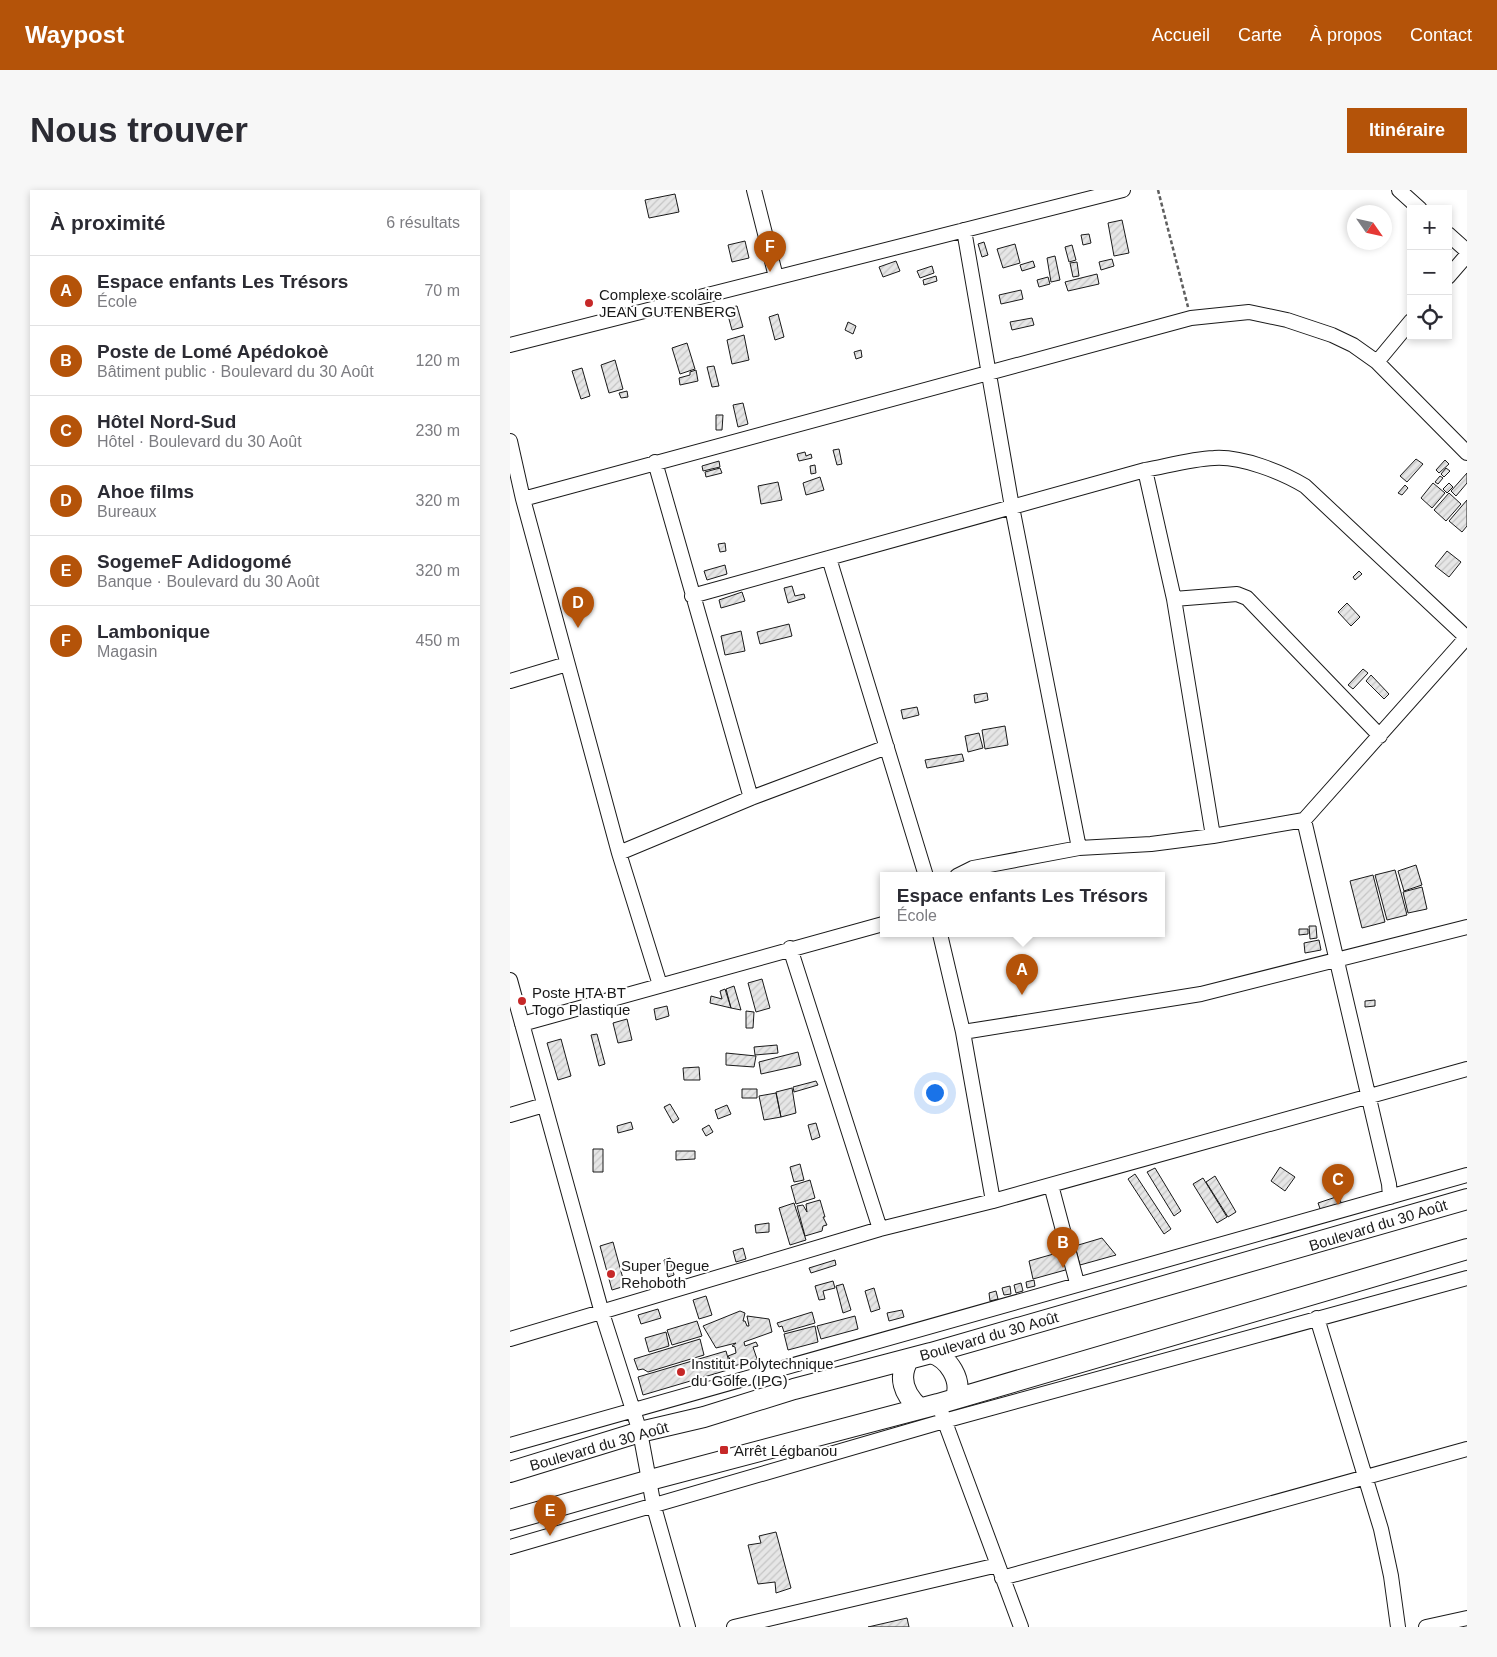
<!DOCTYPE html>
<html lang="fr">
<meta charset="utf-8">
<style>
:root{--surface:#fff;--page:#f7f7f7;--text:#2b2b33;--muted:#7c7c81;--line:#e1e1e2;--accent:#b45309}
body{margin:0;font-family:Arial,sans-serif;background:var(--page);color:var(--text)}
.controls{position:absolute;right:15px;top:15px;display:grid;overflow:hidden;border-radius:0px;box-shadow:0 2px 8px #0003}
.controls button{width:45px;height:45px;display:grid;place-items:center;padding:0;border:0;border-bottom:1px solid var(--line);background:var(--surface);color:var(--text);font:25px sans-serif}
.compass{position:absolute;left:837px;top:15px;width:45px;height:45px;border-radius:50%;background:var(--surface);box-shadow:0 2px 8px #0003;rotate:124deg}
.you{position:absolute;left:424px;top:902px;width:18px;height:18px;margin:-12px;border:4px solid #fff;border-radius:50%;background:#1a73e8;box-shadow:0 0 0 8px #1a73e833}
.badge{display:grid;place-items:center;width:32px;height:32px;border-radius:50%;background:var(--accent);color:#fff;font-size:16px;font-weight:700}
.pin{position:absolute;translate:-50% -41px;filter:drop-shadow(0 1px 2px #0008)}
.pin::after{content:'';position:absolute;top:26px;width:18px;height:15px;background:inherit;clip-path:polygon(0 0,100% 0,50% 100%)}
.popup{position:absolute;left:370px;top:682px;width:285px;height:65px;box-sizing:border-box;display:grid;place-content:center;border-radius:0px;background:var(--surface);filter:drop-shadow(0 1px 4px #0005);font-size:16px;white-space:nowrap;color:var(--muted)}
.popup b{font-size:19px;color:var(--text)}
.popup::after{content:'';position:absolute;left:50%;top:100%;margin-left:-10px;border:10px solid transparent;border-top-color:var(--surface)}
.list{margin:0;padding:0;list-style:none}
h2{display:flex;justify-content:space-between;align-items:center;height:65px;margin:0;padding:0 20px;font-size:21px}
h2 small{font-size:16px;font-weight:400;color:var(--muted)}
.list li{display:grid;grid-template-columns:32px 1fr auto;gap:15px;align-items:center;box-sizing:border-box;height:70px;padding:0 20px;border-top:1px solid var(--line)}
.list b{display:block;font-size:19px;white-space:nowrap}
.list p{margin:0;font-size:16px;white-space:nowrap;color:var(--muted)}
.list em{font-size:16px;font-style:normal;color:var(--muted)}
.icon{flex:none;width:28px;height:28px;fill:none;stroke:currentColor;stroke-width:2;stroke-linecap:round;stroke-linejoin:round}
.map{position:relative;flex:none;width:957px;height:1437px;overflow:hidden;border-radius:0px}
header{display:flex;align-items:center;gap:30px;box-sizing:border-box;height:70px;padding:0 25px;background:var(--accent);color:#fff}
header strong{font-size:24px}
nav{display:flex;gap:28px;margin-inline-start:auto;font-size:18px}
.intro{display:flex;align-items:center;justify-content:space-between;box-sizing:border-box;height:120px;padding:0 30px}
h1{margin:0;font-size:35px}
.button{padding:12px 22px;border-radius:0px;background:var(--accent);color:#fff;font-size:18px;font-weight:700}
main{display:flex;gap:30px;padding:0 30px}
aside{flex:1;background:var(--surface);border-radius:0px;box-shadow:0 2px 8px #0003}
.map>svg:first-child{display:block}
.building{fill:url(#building-hatch);stroke:#1a1a1a}
.lines{fill:none;stroke-linecap:round;stroke-linejoin:round}
.minor-casing{stroke:#1a1a1a;stroke-width:16}
.highway-casing{stroke:#1a1a1a;stroke-width:22}
.path{stroke:#5f5f5f;stroke-width:2.5;stroke-dasharray:4 2.5;stroke-linecap:butt}
.minor{stroke:#fff;stroke-width:14}
.highway{stroke:#fff;stroke-width:20}
.poi-dot{fill:#c62828;stroke:#fff;stroke-width:2}
.labels{text-anchor:middle;dominant-baseline:central;stroke-width:4;stroke-linejoin:round;paint-order:stroke}
.poi-label{font-size:15px;fill:#1a1a1a;stroke:#fff;text-anchor:start}
.street-label{font-size:15px;fill:#1a1a1a;stroke:#fff}
</style>
<header>
<strong>Waypost</strong>
<nav><a>Accueil</a><a>Carte</a><a>À propos</a><a>Contact</a></nav>
</header>
<div class="intro"><h1>Nous trouver</h1><a class="button">Itinéraire</a></div>
<main>
<aside>
<h2>À proximité<small>6 résultats</small></h2>
<ul class="list">
<li><span class="badge">A</span><div><b>Espace enfants Les Trésors</b><p>École</p></div><em>70 m</em></li>
<li><span class="badge">B</span><div><b>Poste de Lomé Apédokoè</b><p>Bâtiment public · Boulevard du 30 Août</p></div><em>120 m</em></li>
<li><span class="badge">C</span><div><b>Hôtel Nord-Sud</b><p>Hôtel · Boulevard du 30 Août</p></div><em>230 m</em></li>
<li><span class="badge">D</span><div><b>Ahoe films</b><p>Bureaux</p></div><em>320 m</em></li>
<li><span class="badge">E</span><div><b>SogemeF Adidogomé</b><p>Banque · Boulevard du 30 Août</p></div><em>320 m</em></li>
<li><span class="badge">F</span><div><b>Lambonique</b><p>Magasin</p></div><em>450 m</em></li>
</ul>
</aside>
<div class="map">
<svg width="957" height="1437" viewBox="0 0 957 1437">
<defs>
<pattern id="building-hatch" width="6" height="6" patternUnits="userSpaceOnUse" patternTransform="scale(1.25)"><rect width="6" height="6" fill="#e6e6e6"/><path d="M-1 1l2-2M0 6l6-6M5 7l2-2" fill="none" stroke="#c5c5c5"/></pattern>
</defs>
<rect width="100%" height="100%" fill="#fff"/>
<path class="building" d="M 165,4 L 169,22 L 139,28 L 135,10 Z
M 612,30 L 619,63 L 604,66 L 598,33 Z
M 579,44 L 581,53 L 573,55 L 571,45 Z
M 235,51 L 239,68 L 222,72 L 218,55 Z
M 474,52 L 478,65 L 472,67 L 468,54 Z
M 505,54 L 510,73 L 493,78 L 487,59 Z
M 562,55 L 566,70 L 559,72 L 555,57 Z
M 545,66 L 550,90 L 541,92 L 537,68 Z
M 602,69 L 604,76 L 591,80 L 589,72 Z
M 386,71 L 390,81 L 373,87 L 369,77 Z
M 523,71 L 525,77 L 512,81 L 510,75 Z
M 567,72 L 569,86 L 563,87 L 560,73 Z
M 422,76 L 424,83 L 410,88 L 407,81 Z
M 587,84 L 589,94 L 558,101 L 555,92 Z
M 426,86 L 427,91 L 414,95 L 413,90 Z
M 538,87 L 540,94 L 529,97 L 527,90 Z
M 511,100 L 513,109 L 491,114 L 489,105 Z
M 227,116 L 233,137 L 222,140 L 216,118 Z
M 268,124 L 274,147 L 265,150 L 259,127 Z
M 522,128 L 524,135 L 502,140 L 500,132 Z
M 338,132 L 346,136 L 343,144 L 335,140 Z
M 234,145 L 239,170 L 222,174 L 217,150 Z
M 177,153 L 185,179 L 170,184 L 162,158 Z
M 351,160 L 352,167 L 346,169 L 344,162 Z
M 105,170 L 113,199 L 99,203 L 91,175 Z
M 204,176 L 209,196 L 202,197 L 197,177 Z
M 72,178 L 80,206 L 71,209 L 62,181 Z
M 186,180 L 188,191 L 170,195 L 169,188 L 180,185 L 180,182 Z
M 117,201 L 118,207 L 111,208 L 109,203 Z
M 233,213 L 238,234 L 228,237 L 223,215 Z
M 206,225 L 213,225 L 212,240 L 206,240 Z
M 329,259 L 332,274 L 327,275 L 323,260 Z
M 295,262 L 296,266 L 301,264 L 302,268 L 289,271 L 287,264 Z
M 906,269 L 913,274 L 897,292 L 890,286 Z
M 935,270 L 939,274 L 929,283 L 926,280 Z
M 209,271 L 210,277 L 193,281 L 192,276 Z
M 305,275 L 306,283 L 301,284 L 300,276 Z
M 210,278 L 212,283 L 196,287 L 195,282 Z
M 936,278 L 940,281 L 934,287 L 931,284 Z
M 957,283 L 957,293 L 946,306 L 941,301 Z
M 930,286 L 933,288 L 928,294 L 925,292 Z
M 310,287 L 314,300 L 296,305 L 293,293 Z
M 268,292 L 272,310 L 251,314 L 248,296 Z
M 923,293 L 935,303 L 922,318 L 911,308 Z
M 939,293 L 943,297 L 937,303 L 933,299 Z
M 895,295 L 898,298 L 892,305 L 888,303 Z
M 939,303 L 951,314 L 936,331 L 924,320 Z
M 957,310 L 957,336 L 952,342 L 939,331 Z
M 215,353 L 216,361 L 210,362 L 208,354 Z
M 937,361 L 951,372 L 939,387 L 925,376 Z
M 215,375 L 217,384 L 197,390 L 194,381 Z
M 849,381 L 852,384 L 845,390 L 843,387 Z
M 282,396 L 285,406 L 294,404 L 295,408 L 278,413 L 274,398 Z
M 232,402 L 235,411 L 211,418 L 209,410 Z
M 837,413 L 850,427 L 841,436 L 828,422 Z
M 279,434 L 282,446 L 250,454 L 247,442 Z
M 231,441 L 235,461 L 215,465 L 211,446 Z
M 853,479 L 858,483 L 843,499 L 838,495 Z
M 861,485 L 879,504 L 874,509 L 856,491 Z
M 477,503 L 478,510 L 465,513 L 464,505 Z
M 407,517 L 409,525 L 393,529 L 391,520 Z
M 495,536 L 498,555 L 475,559 L 472,540 Z
M 469,543 L 473,558 L 458,562 L 455,546 Z
M 452,564 L 454,571 L 417,578 L 415,570 Z
M 906,675 L 912,695 L 894,701 L 888,681 Z
M 885,680 L 897,725 L 877,730 L 865,685 Z
M 863,685 L 875,732 L 852,738 L 840,691 Z
M 912,697 L 917,719 L 898,723 L 893,702 Z
M 799,736 L 806,736 L 807,748 L 800,749 Z
M 789,739 L 798,739 L 798,744 L 789,745 Z
M 809,750 L 811,760 L 795,763 L 794,753 Z
M 252,789 L 260,818 L 246,822 L 238,793 Z
M 224,796 L 231,820 L 221,818 L 216,799 Z
M 215,799 L 221,818 L 200,813 L 201,806 L 212,809 L 210,801 Z
M 865,810 L 865,816 L 855,817 L 855,811 Z
M 157,816 L 159,826 L 146,830 L 144,819 Z
M 236,821 L 244,822 L 243,838 L 236,838 Z
M 117,829 L 122,850 L 108,853 L 103,833 Z
M 87,844 L 95,874 L 89,876 L 81,845 Z
M 51,849 L 61,886 L 48,890 L 37,853 Z
M 267,855 L 268,863 L 245,865 L 244,857 Z
M 288,862 L 291,875 L 251,884 L 249,872 Z
M 216,863 L 246,866 L 244,877 L 216,875 Z
M 189,877 L 190,890 L 174,890 L 173,878 Z
M 306,891 L 308,895 L 284,902 L 283,897 Z
M 282,898 L 286,923 L 271,927 L 266,902 Z
M 232,899 L 247,899 L 247,908 L 232,908 Z
M 266,903 L 271,927 L 254,930 L 249,906 Z
M 160,914 L 169,929 L 163,933 L 154,917 Z
M 217,915 L 221,924 L 208,929 L 205,920 Z
M 121,932 L 123,939 L 108,943 L 107,936 Z
M 306,933 L 310,947 L 302,950 L 298,935 Z
M 199,935 L 203,942 L 196,946 L 192,939 Z
M 83,959 L 93,959 L 93,982 L 83,982 Z
M 166,961 L 185,961 L 185,969 L 166,970 Z
M 290,974 L 294,990 L 284,992 L 280,977 Z
M 770,977 L 785,987 L 775,1001 L 761,991 Z
M 645,978 L 671,1021 L 664,1026 L 637,982 Z
M 625,984 L 661,1039 L 654,1044 L 618,989 Z
M 705,986 L 726,1022 L 718,1027 L 696,992 Z
M 693,988 L 717,1027 L 707,1033 L 683,994 Z
M 300,990 L 305,1008 L 286,1014 L 281,996 Z
M 829,1006 L 832,1016 L 812,1024 L 808,1013 Z
M 310,1010 L 315,1027 L 313,1027 L 317,1035 L 313,1036 L 312,1041 L 295,1046 L 287,1016 L 293,1015 L 297,1022 L 296,1014 Z
M 284,1013 L 296,1050 L 280,1055 L 269,1018 Z
M 259,1033 L 259,1042 L 246,1043 L 245,1035 Z
M 592,1048 L 606,1065 L 570,1075 L 565,1056 Z
M 103,1052 L 115,1096 L 102,1100 L 90,1056 Z
M 233,1058 L 236,1069 L 226,1072 L 223,1061 Z
M 554,1061 L 559,1079 L 523,1089 L 519,1071 Z
M 160,1068 L 164,1085 L 158,1087 L 154,1070 Z
M 325,1070 L 326,1075 L 301,1083 L 299,1078 Z
M 524,1090 L 525,1096 L 517,1098 L 516,1092 Z
M 323,1091 L 325,1098 L 313,1101 L 315,1109 L 309,1110 L 305,1096 Z
M 511,1093 L 513,1101 L 506,1103 L 504,1095 Z
M 333,1094 L 341,1120 L 333,1123 L 326,1096 Z
M 500,1096 L 501,1104 L 494,1105 L 492,1098 Z
M 364,1098 L 370,1119 L 361,1122 L 355,1101 Z
M 486,1101 L 488,1109 L 480,1111 L 479,1103 Z
M 196,1106 L 202,1125 L 189,1129 L 183,1110 Z
M 148,1119 L 151,1128 L 131,1134 L 128,1125 Z
M 392,1120 L 394,1127 L 379,1131 L 377,1123 Z
M 230,1121 L 235,1123 L 233,1131 L 235,1131 L 237,1136 L 239,1136 L 237,1126 L 259,1129 L 262,1142 L 234,1152 L 235,1156 L 246,1152 L 248,1156 L 243,1157 L 247,1169 L 224,1176 L 218,1166 L 226,1163 L 225,1157 L 222,1156 L 226,1153 L 206,1158 L 193,1136 Z
M 302,1122 L 305,1133 L 274,1142 L 272,1136 L 269,1137 L 267,1133 Z
M 345,1126 L 348,1139 L 311,1149 L 307,1136 Z
M 187,1131 L 192,1146 L 162,1155 L 157,1140 Z
M 305,1136 L 308,1152 L 278,1160 L 274,1144 Z
M 156,1142 L 159,1156 L 139,1162 L 135,1148 Z
M 190,1149 L 194,1165 L 138,1182 L 133,1179 L 128,1180 L 124,1169 Z
M 216,1161 L 221,1179 L 133,1205 L 128,1187 Z
M 266,1342 L 281,1398 L 266,1403 L 265,1392 L 248,1394 L 238,1355 L 251,1353 L 249,1346 Z
M 397,1428 L 399,1437 L 358,1437 Z"/>
<g class="lines">
<defs>
<path id="minor" d="M 244,0 L 266,87
M 889,0 L 910,19
M 454,40 L 502,317 L 569,658
M 938,44 L 957,61
M 938,87 L 957,65
M 0,155 L 613,0
M 867,172 L 901,131
M 0,251 L 13,309 L 109,663 L 150,795
M 145,272 L 241,608
M 635,280 L 664,409 L 703,646
M 13,309 L 681,128 L 739,122 L 777,130 L 822,145 L 843,155 L 867,172 L 957,263
M 319,368 L 416,686
M 182,406 L 635,280 C 657,276 681,269 704,268 C 731,266 772,282 795,296 L 957,448
M 664,409 L 727,404 L 737,408 L 870,546
M 0,491 L 57,474
M 109,663 L 241,608 L 377,557
M 447,686 L 463,678 L 569,658 L 641,654 L 703,646 L 794,630
M 430,744 L 453,842 L 483,1011
M 280,758 L 370,1039
M 0,790 L 92,1123 L 130,1242 L 144,1317 L 178,1437
M 12,834 L 373,734
M 453,842 L 691,804 L 957,737
M 0,925 L 34,915
M 541,995 L 567,1093
M 880,1007 L 879,994 L 794,630 L 957,447
M 807,1128 L 871,1339 L 881,1386 L 888,1437
M 0,1149 L 370,1039 L 483,1011 L 957,879
M 432,1224 L 511,1437
M 0,1255 L 957,985
M 0,1357 L 434,1231 L 957,1088
M 492,1388 L 957,1259
M 224,1437 L 488,1375
M 916,1437 L 957,1428"/>
<path id="highway" d="M 421,1163 C 439,1168 452,1190 446,1207
M 399,1169 C 387,1187 394,1204 409,1218
M 0,1282 L 130,1242 L 194,1227 L 284,1199 L 421,1163 L 957,1009
M 0,1330 L 140,1290 L 428,1214 L 957,1059"/>
</defs>
<use href="#minor" class="minor-casing"/>
<use href="#highway" class="highway-casing"/>
<path class="path" d="M 648,0 L 678,117"/>
<use href="#minor" class="minor"/>
<use href="#highway" class="highway"/>
</g>
<g class="poi-dot">
<circle cx="79" cy="113" r="5"/>
<circle cx="12" cy="811" r="5"/>
<circle cx="101" cy="1084" r="5"/>
<circle cx="171" cy="1182" r="5"/>
<rect x="209" y="1255" width="10" height="10" rx="2.5"/>
</g>
<g class="labels">
<g class="poi-label">
<text x="89" y="104">Complexe scolaire<tspan x="89" dy="17">JEAN GUTENBERG</tspan></text>
<text x="22" y="802">Poste HTA BT<tspan x="22" dy="17">Togo Plastique</tspan></text>
<text x="111" y="1075">Super Degue<tspan x="111" dy="17">Rehoboth</tspan></text>
<text x="181" y="1173">Institut Polytechnique<tspan x="181" dy="17">du Golfe (IPG)</tspan></text>
<text x="224" y="1260">Arrêt Légbanou</text>
</g>
<g class="street-label">
<text transform="translate(868 1035) rotate(-17)">Boulevard du 30 Août</text>
<text transform="translate(479 1146) rotate(-16)">Boulevard du 30 Août</text>
<text transform="translate(89 1256) rotate(-16)">Boulevard du 30 Août</text>
</g>
</g>
</svg>
<div class="controls">
<button>+</button>
<button>−</button>
<button><svg class="icon" aria-label="locate" viewBox="0 0 24 24"><circle cx="12" cy="12" r="6"/><path d="M12 2v4M12 18v4M2 12h4M18 12h4"/></svg></button>
</div>
<svg class="compass" viewBox="-18 -18 36 36"><path d="M0-13l5 13h-10z" fill="#e53935"/><path d="M0 13l5-13h-10z" fill="#7c7c81"/></svg>
<div class="you"></div>
<div class="pin badge" style="left:512px;top:805px">A</div>
<div class="popup"><b>Espace enfants Les Trésors</b>École</div>
<div class="pin badge" style="left:553px;top:1078px">B</div>
<div class="pin badge" style="left:828px;top:1015px">C</div>
<div class="pin badge" style="left:68px;top:438px">D</div>
<div class="pin badge" style="left:40px;top:1346px">E</div>
<div class="pin badge" style="left:260px;top:82px">F</div>
</div>
</main>
